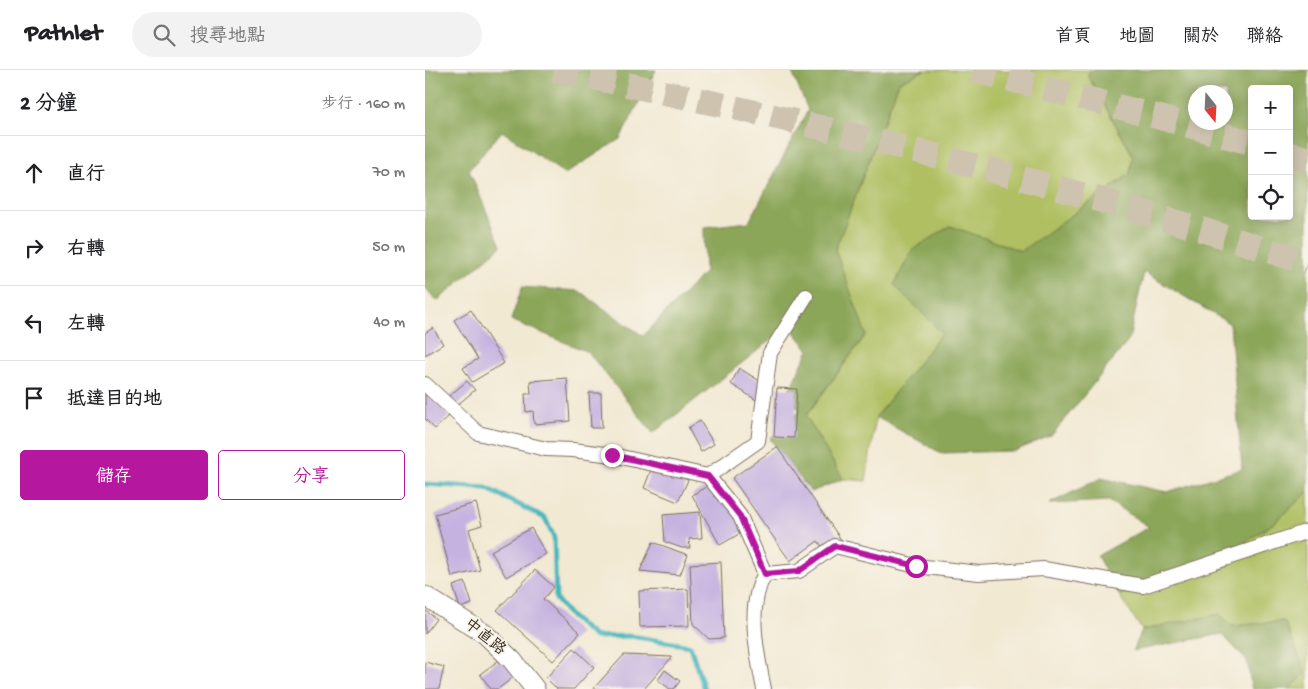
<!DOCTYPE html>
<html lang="zh-TW">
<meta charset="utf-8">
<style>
:root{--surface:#fff;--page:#f2f2f2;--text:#202124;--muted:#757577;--line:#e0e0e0;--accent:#b5179e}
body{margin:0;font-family:"Gochi Hand","LXGW WenKai TC",sans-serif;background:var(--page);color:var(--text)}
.controls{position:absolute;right:15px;top:15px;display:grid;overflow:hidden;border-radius:5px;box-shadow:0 2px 12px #0003}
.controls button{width:45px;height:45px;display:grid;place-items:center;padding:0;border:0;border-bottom:1px solid var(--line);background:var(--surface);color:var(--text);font:25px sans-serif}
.compass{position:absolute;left:763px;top:15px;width:45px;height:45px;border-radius:50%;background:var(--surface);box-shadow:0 2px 12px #0003;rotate:162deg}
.stop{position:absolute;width:15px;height:15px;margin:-11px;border:4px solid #b5179e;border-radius:50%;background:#fff}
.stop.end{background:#b5179e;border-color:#fff;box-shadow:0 1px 5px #0008}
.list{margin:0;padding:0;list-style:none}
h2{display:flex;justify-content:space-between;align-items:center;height:65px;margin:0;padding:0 20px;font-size:21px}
h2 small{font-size:16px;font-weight:400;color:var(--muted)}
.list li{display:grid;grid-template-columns:32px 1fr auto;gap:15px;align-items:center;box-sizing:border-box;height:75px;padding:0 20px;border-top:1px solid var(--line)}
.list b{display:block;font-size:19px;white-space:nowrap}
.list em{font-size:16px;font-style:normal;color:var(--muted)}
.actions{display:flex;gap:10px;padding:15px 20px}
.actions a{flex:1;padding:11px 0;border:1px solid var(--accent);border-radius:5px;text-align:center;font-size:18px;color:var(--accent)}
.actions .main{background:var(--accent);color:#fff}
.icon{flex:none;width:28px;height:28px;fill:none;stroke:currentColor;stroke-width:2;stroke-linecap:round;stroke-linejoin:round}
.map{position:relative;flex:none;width:883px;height:619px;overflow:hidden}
header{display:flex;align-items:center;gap:30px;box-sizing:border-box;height:70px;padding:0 25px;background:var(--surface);border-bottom:1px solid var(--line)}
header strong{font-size:24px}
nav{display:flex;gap:28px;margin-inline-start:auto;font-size:18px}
.search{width:350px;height:45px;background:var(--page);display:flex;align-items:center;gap:12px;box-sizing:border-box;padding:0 18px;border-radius:28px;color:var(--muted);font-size:19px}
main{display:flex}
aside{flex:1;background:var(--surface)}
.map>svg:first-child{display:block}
.green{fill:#afbf62;stroke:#757440}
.forest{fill:#8ba658;stroke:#63683b;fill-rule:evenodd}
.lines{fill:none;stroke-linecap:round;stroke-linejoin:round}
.stream{stroke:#46b6bd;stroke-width:5}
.building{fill:#c6b2e0}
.highway-tunnel{stroke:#cdc3af;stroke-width:25;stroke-dasharray:25 12;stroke-linecap:butt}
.street-casing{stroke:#7b6d5d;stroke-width:16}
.secondary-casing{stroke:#7b6d5d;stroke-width:21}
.street{stroke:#fff;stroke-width:14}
.secondary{stroke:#fff;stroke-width:19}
.route{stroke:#b5179e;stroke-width:6}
.labels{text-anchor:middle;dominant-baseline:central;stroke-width:4;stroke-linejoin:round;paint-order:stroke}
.street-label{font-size:16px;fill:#3b2a1e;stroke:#f7f3e8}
</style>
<header>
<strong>Pathlet</strong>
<div class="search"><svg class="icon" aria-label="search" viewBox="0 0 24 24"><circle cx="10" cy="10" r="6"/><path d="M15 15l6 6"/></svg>搜尋地點</div>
<nav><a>首頁</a><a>地圖</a><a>關於</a><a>聯絡</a></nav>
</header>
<main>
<aside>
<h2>2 分鐘<small>步行 · 160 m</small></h2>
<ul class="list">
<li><svg class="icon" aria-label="ahead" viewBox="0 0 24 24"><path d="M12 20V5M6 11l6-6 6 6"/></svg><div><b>直行</b></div><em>70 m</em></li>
<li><svg class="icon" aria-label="right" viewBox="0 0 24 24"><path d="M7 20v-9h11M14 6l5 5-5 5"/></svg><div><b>右轉</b></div><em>50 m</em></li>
<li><svg class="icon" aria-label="left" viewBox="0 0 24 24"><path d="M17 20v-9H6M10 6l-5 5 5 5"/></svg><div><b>左轉</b></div><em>40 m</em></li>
<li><svg class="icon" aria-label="arrive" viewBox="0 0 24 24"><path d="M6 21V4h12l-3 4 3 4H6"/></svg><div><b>抵達目的地</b></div></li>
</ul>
<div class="actions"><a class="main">儲存</a><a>分享</a></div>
</aside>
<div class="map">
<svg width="883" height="619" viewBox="0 0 883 619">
<rect width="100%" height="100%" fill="#f7f3e8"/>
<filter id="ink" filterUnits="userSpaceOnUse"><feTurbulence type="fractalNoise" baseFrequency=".02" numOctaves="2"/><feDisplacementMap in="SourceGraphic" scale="10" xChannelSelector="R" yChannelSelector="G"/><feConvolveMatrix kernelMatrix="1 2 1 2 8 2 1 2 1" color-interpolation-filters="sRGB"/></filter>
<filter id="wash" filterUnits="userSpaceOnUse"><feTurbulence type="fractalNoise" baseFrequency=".0096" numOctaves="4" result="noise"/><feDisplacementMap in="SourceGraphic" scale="20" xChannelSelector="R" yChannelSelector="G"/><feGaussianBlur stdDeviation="1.12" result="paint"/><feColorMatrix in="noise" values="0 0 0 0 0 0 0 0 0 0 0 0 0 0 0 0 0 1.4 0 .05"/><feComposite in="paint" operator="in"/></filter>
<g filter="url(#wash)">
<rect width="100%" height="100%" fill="#f2e9d3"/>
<path class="green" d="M 500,0 L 665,0 L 663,6 L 708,86 L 705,104 L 596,181 L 525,156 L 469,215 L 517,263 L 451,347 L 441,411 L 418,409 L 381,346 L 441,265 L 410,180 L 474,12 Z
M 883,422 L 883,619 L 865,619 L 881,603 L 859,551 L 807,556 L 795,544 L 717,560 L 694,525 L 782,497 L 849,453 Z"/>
<path class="forest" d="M 0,0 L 231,0 L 195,69 L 140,104 L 77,61 L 44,100 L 76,176 L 12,231 L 0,218 Z
M 366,0 L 500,0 L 474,12 L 410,180 L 441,264 L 381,346 L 418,409 L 386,422 L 345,369 L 375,341 L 362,324 L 384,280 L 364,256 L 228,363 L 163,282 L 86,250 L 97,217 L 154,221 L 218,266 L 280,202 L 279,157 L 324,152 L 383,40 Z
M 665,0 L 883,0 L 883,422 L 849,453 L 782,497 L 694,525 L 672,486 L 724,457 L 684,431 L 624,434 L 676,408 L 742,422 L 817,399 L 805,254 L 719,202 L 704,270 L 627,365 L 590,381 L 516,383 L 451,347 L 517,263 L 469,215 L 487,180 L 525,156 L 596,181 L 705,104 L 708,85 L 663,6 ZM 827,19 L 864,19 L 864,146 L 827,146 ZM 771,22 L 801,22 L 801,52 L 771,52 Z
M 795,544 L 807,556 L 859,551 L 881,603 L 865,619 L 827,619 L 822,591 L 797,564 L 708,581 L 717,560 Z"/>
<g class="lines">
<path class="stream" d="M 0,414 L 61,418 L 120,448 L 129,467 L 131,529 L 146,547 L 170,567 L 206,566 L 265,576 L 279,619"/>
</g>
<g id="blocks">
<path class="building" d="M 46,240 L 79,293 L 47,312 L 38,298 L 53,289 L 29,250 Z
M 8,258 L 18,274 L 0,285 L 0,263 Z
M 314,298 L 341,315 L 339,335 L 306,314 Z
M 142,308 L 145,351 L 109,354 L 108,341 L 101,342 L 100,324 L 106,324 L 105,311 Z
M 42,311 L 50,320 L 31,336 L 24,326 Z
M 352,318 L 372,319 L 369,368 L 349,367 Z
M 0,322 L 24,346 L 10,359 L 0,349 Z
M 164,323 L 176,323 L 177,358 L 166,358 Z
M 275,351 L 289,374 L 276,382 L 263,358 Z
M 352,377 L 417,471 L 401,482 L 393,471 L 365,491 L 307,408 Z
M 228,395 L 263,410 L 253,432 L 219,418 Z
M 293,410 L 321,460 L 295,475 L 267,425 Z
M 51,433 L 57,455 L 44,459 L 55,500 L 27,507 L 10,444 Z
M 275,442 L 277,468 L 264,469 L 265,478 L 257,478 L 240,472 L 238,445 Z
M 106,458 L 121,484 L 81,507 L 66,481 Z
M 228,472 L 263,485 L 255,505 L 215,501 Z
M 296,492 L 299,568 L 284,569 L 268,554 L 265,494 Z
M 110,500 L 129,517 L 118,529 L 155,563 L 128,591 L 72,540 Z
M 40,512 L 47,534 L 35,538 L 28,516 Z
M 263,519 L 264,556 L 215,557 L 214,521 Z
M 0,540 L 11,549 L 0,564 Z
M 149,578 L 169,597 L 149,619 L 132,619 L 121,608 Z
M 199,585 L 247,587 L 219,619 L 168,619 Z
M 77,588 L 90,606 L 73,619 L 66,619 L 55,604 Z
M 0,592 L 19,597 L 14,619 L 0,619 Z
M 240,600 L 255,611 L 249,619 L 245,619 L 233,610 Z"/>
</g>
</g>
<g filter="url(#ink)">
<use href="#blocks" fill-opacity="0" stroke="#7b6d5d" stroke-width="1"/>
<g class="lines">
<path class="highway-tunnel" d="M 129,0 C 384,50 636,113 883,193
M 548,0 L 726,45 L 827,73
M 864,84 L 883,89"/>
<defs>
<path id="street" d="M 0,314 L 53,363 L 121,379 L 148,380 L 187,385 L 283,406 L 315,446 L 340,504
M 283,406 L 333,371 L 345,283 L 381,226
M 340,504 L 374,501 L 410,476 L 491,496 L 554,503 L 619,499 L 718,516 L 883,461
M 339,619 C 332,584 321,535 340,504"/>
<path id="secondary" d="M 0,526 L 60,564 L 87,590 L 110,619"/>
</defs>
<use href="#street" class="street-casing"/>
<use href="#secondary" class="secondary-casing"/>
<use href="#street" class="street"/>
<use href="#secondary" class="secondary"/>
</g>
</g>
<g class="lines" filter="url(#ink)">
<path class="route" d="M 187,385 L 283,406 L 315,446 L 340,504 L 374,501 L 410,476 L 491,496"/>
</g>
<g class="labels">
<g class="street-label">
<text transform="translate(59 568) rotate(39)">中直路</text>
</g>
</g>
</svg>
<div class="controls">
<button>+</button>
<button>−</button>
<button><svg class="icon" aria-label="locate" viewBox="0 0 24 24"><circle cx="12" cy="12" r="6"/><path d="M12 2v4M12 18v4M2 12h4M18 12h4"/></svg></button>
</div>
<svg class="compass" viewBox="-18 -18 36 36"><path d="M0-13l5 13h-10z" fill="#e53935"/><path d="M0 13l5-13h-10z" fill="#757577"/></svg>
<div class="stop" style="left:491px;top:496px"></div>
<div class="stop end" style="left:187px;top:385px"></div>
</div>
</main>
